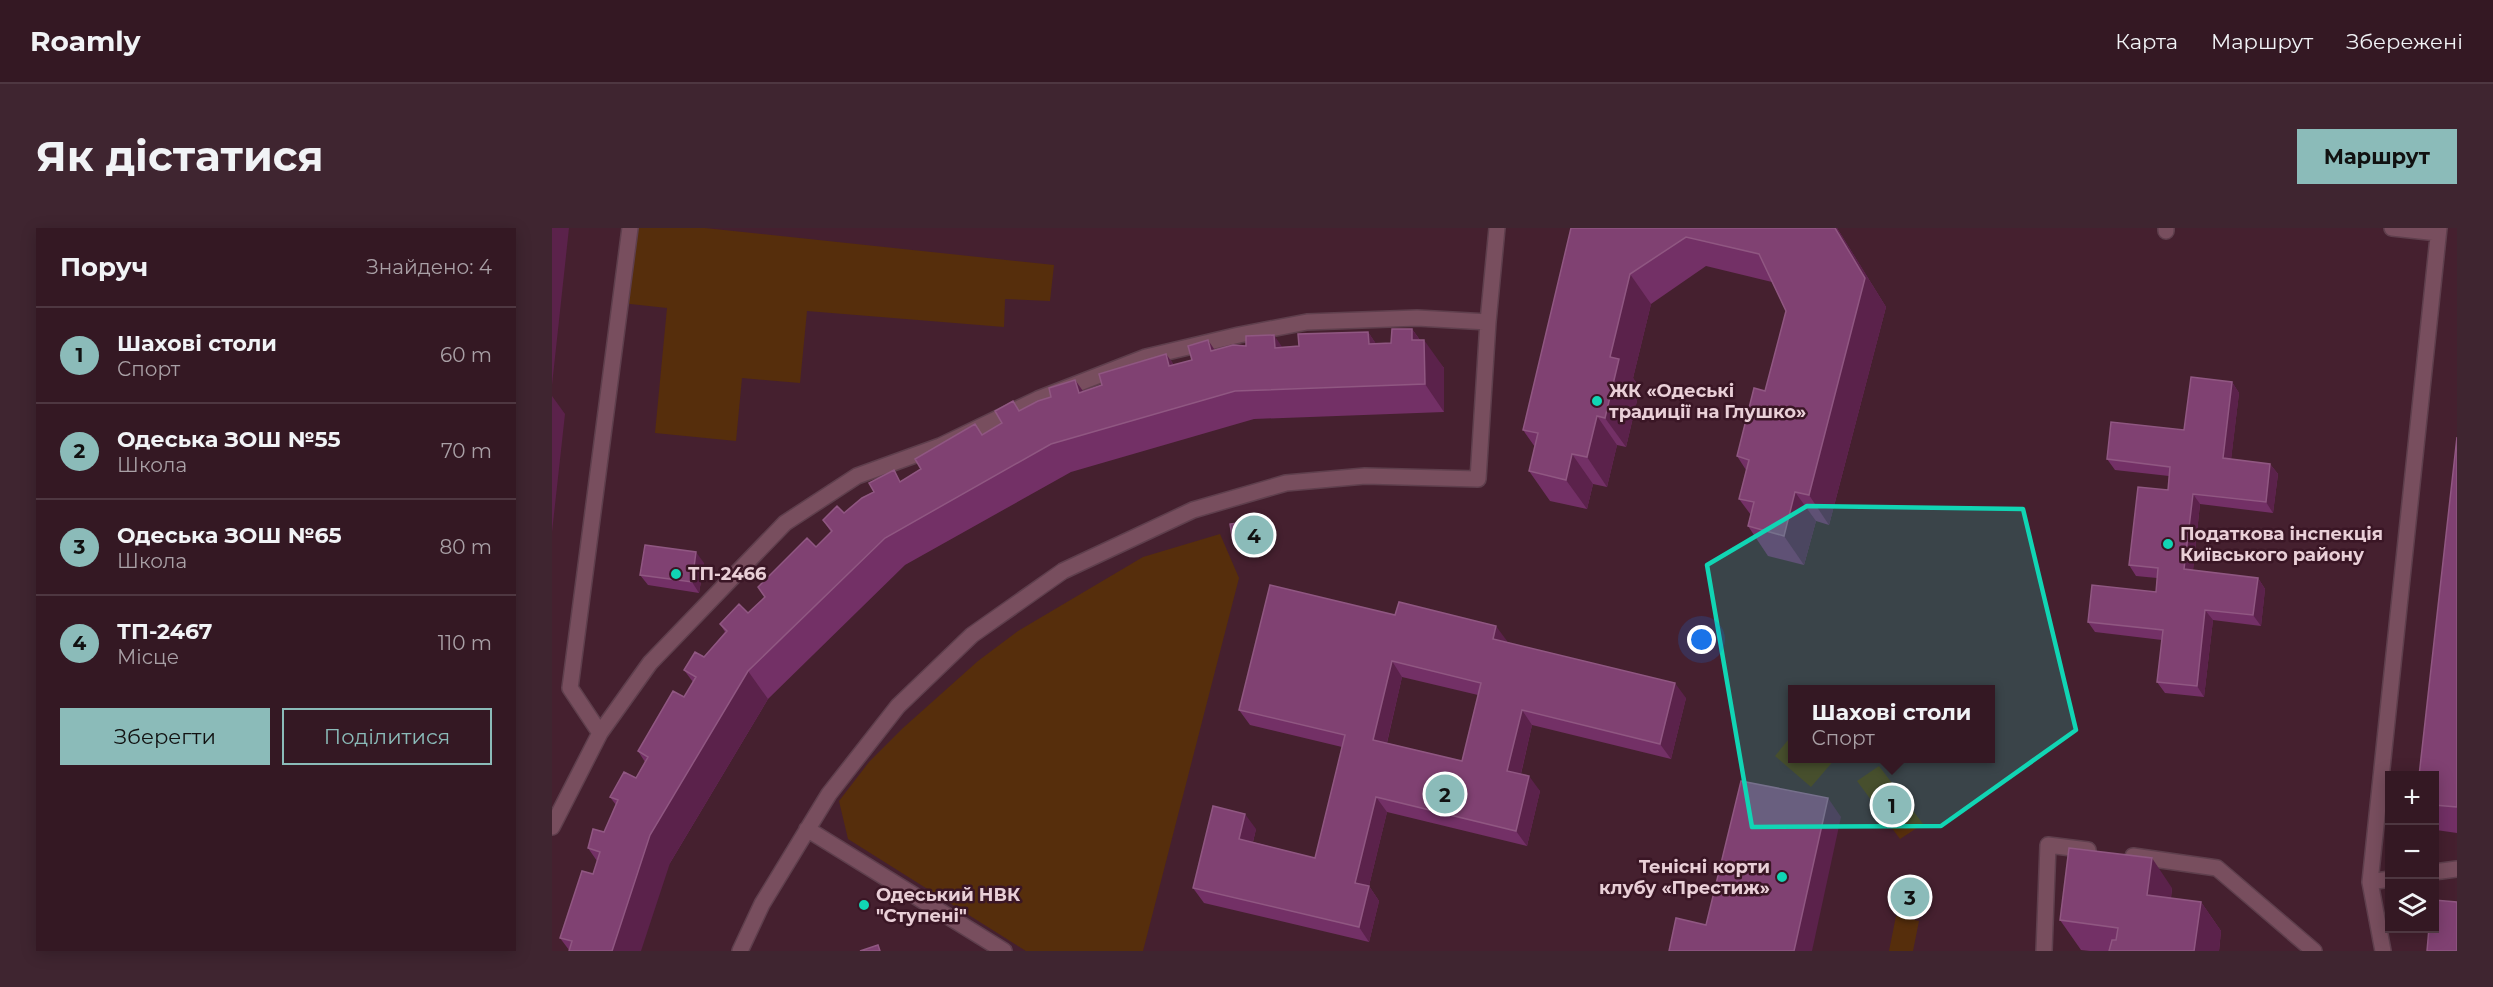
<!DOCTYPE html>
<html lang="uk">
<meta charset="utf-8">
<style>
:root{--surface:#341823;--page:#3f2530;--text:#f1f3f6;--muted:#a9a0a6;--line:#4e3741;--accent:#8bbbb9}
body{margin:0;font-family:Montserrat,sans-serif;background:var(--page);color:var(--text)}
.controls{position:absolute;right:18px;bottom:18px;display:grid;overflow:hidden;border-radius:0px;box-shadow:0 3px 15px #0003}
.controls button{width:54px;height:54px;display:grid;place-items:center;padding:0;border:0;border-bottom:2px solid var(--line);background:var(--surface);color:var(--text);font:30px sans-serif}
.you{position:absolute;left:1150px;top:412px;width:21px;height:21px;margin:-15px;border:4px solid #fff;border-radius:50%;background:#1a73e8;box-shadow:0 0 0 9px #1a73e833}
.badge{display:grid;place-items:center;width:39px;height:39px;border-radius:50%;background:var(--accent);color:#111;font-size:20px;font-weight:700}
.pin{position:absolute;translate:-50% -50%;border:3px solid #fff;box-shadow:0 2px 6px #0006}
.popup{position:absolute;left:1236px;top:457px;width:207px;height:78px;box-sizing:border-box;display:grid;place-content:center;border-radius:0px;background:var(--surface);filter:drop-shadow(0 2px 4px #0005);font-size:20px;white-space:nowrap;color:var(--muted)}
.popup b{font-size:22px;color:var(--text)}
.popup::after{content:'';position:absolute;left:50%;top:100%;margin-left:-12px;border:12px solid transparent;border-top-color:var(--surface)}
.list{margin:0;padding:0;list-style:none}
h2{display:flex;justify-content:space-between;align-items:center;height:78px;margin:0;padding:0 24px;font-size:26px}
h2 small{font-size:20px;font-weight:400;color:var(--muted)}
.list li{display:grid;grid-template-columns:39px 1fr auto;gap:18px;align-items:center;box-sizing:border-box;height:96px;padding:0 24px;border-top:2px solid var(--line)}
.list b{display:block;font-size:22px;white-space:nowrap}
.list p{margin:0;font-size:20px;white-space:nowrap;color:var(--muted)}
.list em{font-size:20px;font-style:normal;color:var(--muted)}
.actions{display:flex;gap:12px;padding:18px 24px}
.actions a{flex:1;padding:14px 0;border:2px solid var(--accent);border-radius:0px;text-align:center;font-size:21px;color:var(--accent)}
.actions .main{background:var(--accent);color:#111}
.icon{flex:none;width:33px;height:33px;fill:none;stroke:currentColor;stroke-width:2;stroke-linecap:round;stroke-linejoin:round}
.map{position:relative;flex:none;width:1905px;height:723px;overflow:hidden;border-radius:0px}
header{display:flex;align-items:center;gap:36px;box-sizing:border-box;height:84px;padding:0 30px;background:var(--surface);border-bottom:2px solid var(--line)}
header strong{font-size:28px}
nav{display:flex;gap:33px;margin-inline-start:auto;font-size:21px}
.intro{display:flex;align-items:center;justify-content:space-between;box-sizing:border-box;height:144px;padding:0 36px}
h1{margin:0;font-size:42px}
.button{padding:15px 27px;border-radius:0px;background:var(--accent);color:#111;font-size:21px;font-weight:700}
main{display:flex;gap:36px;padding:0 36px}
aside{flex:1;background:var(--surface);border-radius:0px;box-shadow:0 3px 15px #0003}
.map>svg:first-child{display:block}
.green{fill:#562e0c}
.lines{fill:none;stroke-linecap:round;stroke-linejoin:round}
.service-casing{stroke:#5f3f4d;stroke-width:18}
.service{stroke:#784e5e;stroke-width:15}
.wall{fill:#733066;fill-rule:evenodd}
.shaded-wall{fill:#5b224b}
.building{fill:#804172;stroke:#905782;stroke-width:1.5;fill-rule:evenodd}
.marked{fill:#11d5b4;fill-opacity:0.2;stroke:#11d5b4;stroke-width:4.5;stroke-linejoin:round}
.poi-dot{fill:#11d5b4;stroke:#3a1625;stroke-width:2}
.labels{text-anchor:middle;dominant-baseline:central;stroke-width:5;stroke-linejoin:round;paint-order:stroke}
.poi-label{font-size:18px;font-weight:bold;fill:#e9cfd7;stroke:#3a1625;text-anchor:start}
</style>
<header>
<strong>Roamly</strong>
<nav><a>Карта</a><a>Маршрут</a><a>Збережені</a></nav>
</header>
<div class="intro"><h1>Як дістатися</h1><a class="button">Маршрут</a></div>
<main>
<aside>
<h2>Поруч<small>Знайдено: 4</small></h2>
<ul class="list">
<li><span class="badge">1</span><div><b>Шахові столи</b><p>Спорт</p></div><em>60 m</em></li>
<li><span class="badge">2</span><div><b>Одеська ЗОШ №55</b><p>Школа</p></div><em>70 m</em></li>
<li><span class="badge">3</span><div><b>Одеська ЗОШ №65</b><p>Школа</p></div><em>80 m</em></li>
<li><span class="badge">4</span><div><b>ТП-2467</b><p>Місце</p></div><em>110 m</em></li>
</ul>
<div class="actions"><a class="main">Зберегти</a><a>Поділитися</a></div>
</aside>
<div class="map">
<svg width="1905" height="723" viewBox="0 0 1905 723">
<rect width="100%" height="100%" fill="#45202f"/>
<path class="green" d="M 78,0 L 153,0 L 502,37 L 498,73 L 453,71 L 452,99 L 255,83 L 248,155 L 190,150 L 184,213 L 103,205 L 115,80 L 69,75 Z
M 668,306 L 687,350 L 591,723 L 474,723 L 296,611 L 287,573 L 317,534 L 351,500 L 426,433 L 466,403 L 591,329 Z
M 1241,506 L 1241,530 L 1283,531 L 1259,559 L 1223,528 Z
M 1327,538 L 1371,596 L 1348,611 L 1305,553 Z
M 1344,688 L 1367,693 L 1361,723 L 1337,723 Z"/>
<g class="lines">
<defs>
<path id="service" d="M 1840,0 L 1886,5
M 1614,3 L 1614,0
M 48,505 L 18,460 L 78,0
M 0,599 L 48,505 L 98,435 L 233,295 L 305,248 L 388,218 L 486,171 L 594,129 L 687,107 L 755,94 L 865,90 L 936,94 L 945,0
M 255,601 L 452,723
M 1581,628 L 1665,640 L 1762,723
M 1882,644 L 1905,641
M 1818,654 L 1838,651
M 188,723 L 210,676 L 277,566 L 346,478 L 420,407 L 511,343 L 641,282 L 734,255 L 813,248 L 926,251 L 936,94
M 1492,723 L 1496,617 L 1536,622
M 1831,723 L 1818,654 L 1887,0"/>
</defs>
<use href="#service" class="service-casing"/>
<use href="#service" class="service"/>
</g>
<path class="wall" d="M 1019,0 L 1285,0 L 1334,79 L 1277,297 L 1264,293 L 1252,337 L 1216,328 L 1196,298 L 1199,287 L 1187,271 L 1194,242 L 1185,228 L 1213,163 L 1234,83 L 1220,54 L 1154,38 L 1099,76 L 1081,150 L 1088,160 L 1074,219 L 1065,217 L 1055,259 L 1041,256 L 1035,281 L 998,273 L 977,243 L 983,219 L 971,202 Z
M 860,101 L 868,112 L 892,140 L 892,184 L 702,191 L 519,244 L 353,337 L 216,471 L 118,635 L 17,722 L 8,710 L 41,646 L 45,633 L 36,620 L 52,604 L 64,577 L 58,569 L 84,550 L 93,534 L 86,523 L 132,469 L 141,454 L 132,442 L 152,429 L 173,404 L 168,396 L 196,385 L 213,369 L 206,359 L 264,319 L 279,304 L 271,292 L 292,285 L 322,264 L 349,253 L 431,207 L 468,182 L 499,169 L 523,152 L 531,163 L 550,157 L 614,126 L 622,137 L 640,132 L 663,122 L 747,118 L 816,104 L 824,116 L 839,115 Z
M 1680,154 L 1687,165 L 1679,231 L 1718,236 L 1726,246 L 1721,285 L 1648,276 L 1641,342 L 1706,350 L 1713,361 L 1709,398 L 1661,392 L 1652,469 L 1613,465 L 1605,454 L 1610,412 L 1543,404 L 1536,394 L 1604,364 L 1605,350 L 1584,348 L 1577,337 L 1616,262 L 1617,248 L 1563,242 L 1555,231 L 1632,202 Z
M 1905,209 L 1905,605 L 1884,602 L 1882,601 L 1882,548 Z
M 716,290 L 720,296 L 723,313 L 685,319 L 681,314 Z
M 152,335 L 147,365 L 96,357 L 88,347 Z
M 843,387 L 955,413 L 955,414 L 1134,470 L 1119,531 L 980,497 L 969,546 L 988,563 L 975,618 L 835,584 L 817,658 L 827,673 L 817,714 L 652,675 L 641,660 L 704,601 L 701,614 L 763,630 L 790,519 L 698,497 L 687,482 ZM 850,449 L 926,467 L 910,533 L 835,515 Z
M 1620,660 L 1619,670 L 1649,674 L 1669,703 L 1667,723 L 1538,723 L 1529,722 L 1508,692 Z"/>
<path class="shaded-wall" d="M 0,0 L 17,0 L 0,157 Z
M 1283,0 L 1285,0 L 1334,79 L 1277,297 L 1257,267 Z
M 1078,46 L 1099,76 L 1081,150 L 1088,160 L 1074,219 L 1053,190 L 1058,129 Z
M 860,101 L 872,118 L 872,112 L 892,140 L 892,184 L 873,156 L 860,112 Z
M 816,104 L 835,132 L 817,116 Z
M 722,107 L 741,135 L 723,120 Z
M 656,112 L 675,140 L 659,123 Z
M 614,126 L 634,154 L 617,138 Z
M 523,152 L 543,180 L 527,165 Z
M 1680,154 L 1687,165 L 1678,241 L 1671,230 Z
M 0,168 L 13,186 L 0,304 Z
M 1045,188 L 1065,217 L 1055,259 L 1035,229 Z
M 1020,226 L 1041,256 L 1035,281 L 1014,252 Z
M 1718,236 L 1726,246 L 1721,285 L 1714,274 Z
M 1243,264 L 1264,293 L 1252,337 L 1232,308 Z
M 1641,266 L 1648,276 L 1640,352 L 1632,341 Z
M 716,290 L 720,296 L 723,313 L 719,308 Z
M 144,324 L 152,335 L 147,365 L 140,354 Z
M 1706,350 L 1713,361 L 1709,398 L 1701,387 Z
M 1653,382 L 1661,392 L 1652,469 L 1645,458 Z
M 944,398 L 955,413 L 952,426 L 941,411 Z
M 840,433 L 850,449 L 832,527 L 821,512 Z
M 196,443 L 216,471 L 118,635 L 89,723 L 60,723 L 98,607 Z
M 1123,455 L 1134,470 L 1119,531 L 1108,516 Z
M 970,482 L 980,497 L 966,558 L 955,543 Z
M 977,548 L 988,563 L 975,618 L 964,603 Z
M 824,569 L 835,584 L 817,658 L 827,673 L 817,714 L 807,699 L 803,655 Z
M 1276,570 L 1289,589 L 1260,723 L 1242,723 Z
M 693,586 L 704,601 L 698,626 L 687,611 Z
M 1600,630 L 1620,660 L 1615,696 L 1595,667 Z
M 1649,674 L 1669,703 L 1667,723 L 1642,723 Z"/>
<path class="building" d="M 1019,0 L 1283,0 L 1313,50 L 1257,267 L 1243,264 L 1232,308 L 1196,298 L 1202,274 L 1187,271 L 1197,232 L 1185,228 L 1202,160 L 1213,163 L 1234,83 L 1207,26 L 1134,9 L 1078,46 L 1058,129 L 1067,131 L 1053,190 L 1045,188 L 1035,229 L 1020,226 L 1014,252 L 977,243 L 986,205 L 971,202 Z
M 840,101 L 860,101 L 860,112 L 872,112 L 873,156 L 683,163 L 499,216 L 333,310 L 196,443 L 98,607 L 60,723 L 17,723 L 20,713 L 8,710 L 30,643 L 41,646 L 48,624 L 36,620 L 41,601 L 52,604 L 66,572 L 58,569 L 72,544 L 84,550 L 96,529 L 86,523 L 121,463 L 132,469 L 144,449 L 132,442 L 143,424 L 152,429 L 175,403 L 168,396 L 187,376 L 196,385 L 213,369 L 206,359 L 255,310 L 264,319 L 280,303 L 271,292 L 285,278 L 292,285 L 310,270 L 322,264 L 317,255 L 342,242 L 348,254 L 369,241 L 363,231 L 423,196 L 430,207 L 450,195 L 443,183 L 461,173 L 467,183 L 486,173 L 499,169 L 497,160 L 523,152 L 527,165 L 550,157 L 547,146 L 614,126 L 617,138 L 640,132 L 636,118 L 656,112 L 659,123 L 681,117 L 694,118 L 694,108 L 722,107 L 723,120 L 747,118 L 746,106 L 816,104 L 817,116 L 839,115 Z
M 1639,149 L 1680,154 L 1671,230 L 1718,236 L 1714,274 L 1641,266 L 1632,341 L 1706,350 L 1701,387 L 1653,382 L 1645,458 L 1605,454 L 1611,402 L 1536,394 L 1540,357 L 1604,364 L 1606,340 L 1577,337 L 1586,259 L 1616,262 L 1618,239 L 1555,231 L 1559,194 L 1632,202 Z
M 1905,209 L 1905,579 L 1882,577 L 1882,548 L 1867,548 Z
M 716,290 L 719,308 L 681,314 L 678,296 Z
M 93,317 L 144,324 L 140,354 L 88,347 Z
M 718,357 L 843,387 L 847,374 L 944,398 L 941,411 L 1123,455 L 1108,516 L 970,482 L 955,543 L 977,548 L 964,603 L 824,569 L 803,655 L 817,658 L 807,699 L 641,660 L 661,578 L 693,586 L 687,611 L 763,630 L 793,507 L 687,482 ZM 840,433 L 929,455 L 910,533 L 821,512 Z
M 1189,553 L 1276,570 L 1242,723 L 1117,723 L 1124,690 L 1154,697 Z
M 1517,620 L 1600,630 L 1595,667 L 1649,674 L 1642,723 L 1557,723 L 1560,712 L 1564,712 L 1566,700 L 1508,692 Z
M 1882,672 L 1905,674 L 1905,723 L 1875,723 L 1877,700 L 1882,700 Z
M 326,717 L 328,723 L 308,723 Z"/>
<path class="marked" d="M 1255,278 L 1471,281 L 1524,502 L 1389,598 L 1200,599 L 1155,337 Z"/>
<g class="poi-dot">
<circle cx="1045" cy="173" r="6"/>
<circle cx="1616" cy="316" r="6"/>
<circle cx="124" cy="346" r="6"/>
<circle cx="1230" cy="649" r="6"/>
<circle cx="312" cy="677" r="6"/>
</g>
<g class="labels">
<g class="poi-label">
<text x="1057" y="163">ЖК «Одеські<tspan x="1057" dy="21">традиції на Глушко»</tspan></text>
<text x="1628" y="306">Податкова інспекція<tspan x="1628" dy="21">Київського району</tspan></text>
<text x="136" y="346">ТП-2466</text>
<text x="1218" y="639" text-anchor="end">Тенісні корти<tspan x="1218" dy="21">клубу «Престиж»</tspan></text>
<text x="324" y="667">Одеський НВК<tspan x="324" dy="21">"Ступені"</tspan></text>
</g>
</g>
</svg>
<div class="controls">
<button>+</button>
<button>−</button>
<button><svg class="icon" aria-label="layers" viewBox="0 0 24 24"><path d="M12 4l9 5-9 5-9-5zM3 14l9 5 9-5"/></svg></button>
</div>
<div class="you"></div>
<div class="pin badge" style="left:1340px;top:577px">1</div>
<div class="popup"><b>Шахові столи</b>Спорт</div>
<div class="pin badge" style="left:893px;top:566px">2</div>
<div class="pin badge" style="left:1358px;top:669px">3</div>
<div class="pin badge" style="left:702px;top:307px">4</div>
</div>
</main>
